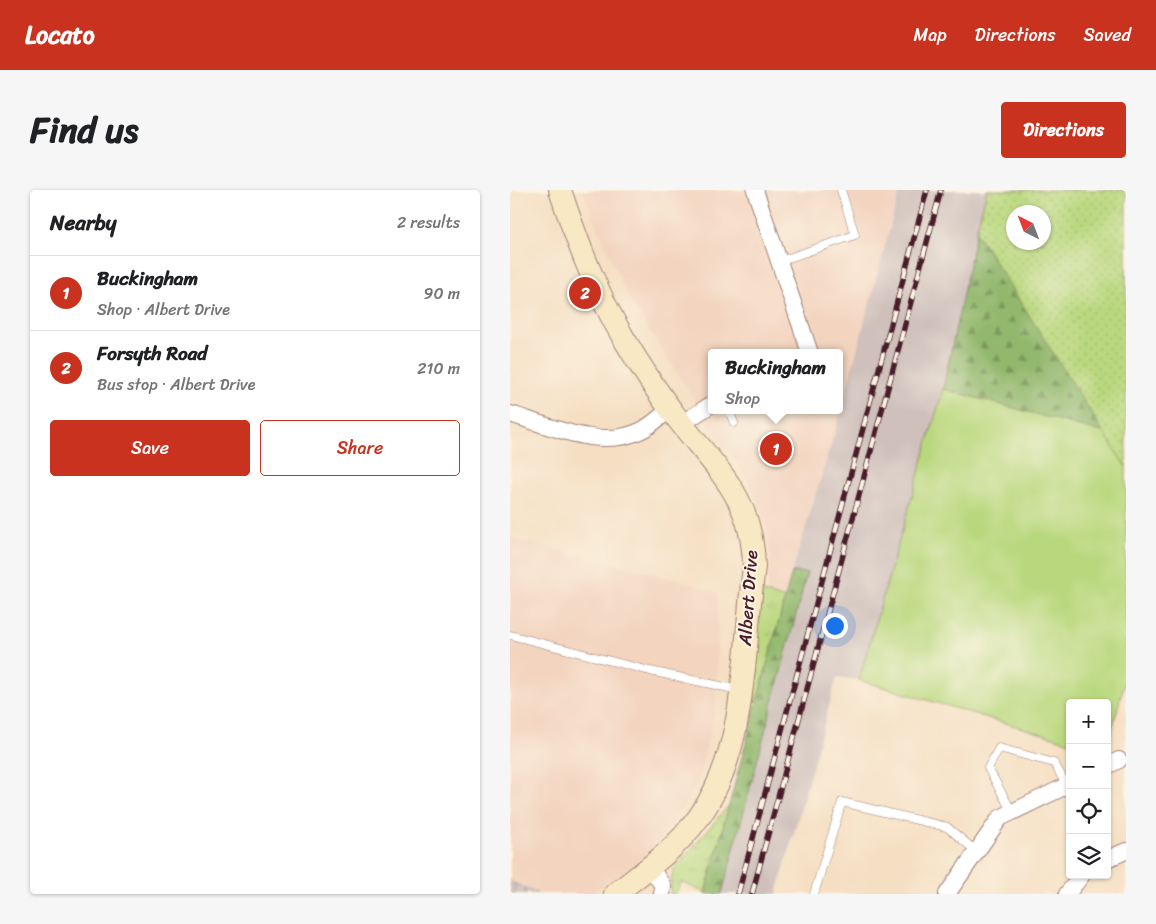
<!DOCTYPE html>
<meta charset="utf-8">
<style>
:root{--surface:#fff;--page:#f6f6f6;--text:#202124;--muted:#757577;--line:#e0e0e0;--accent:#c8321e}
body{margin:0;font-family:Sriracha,sans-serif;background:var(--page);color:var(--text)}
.controls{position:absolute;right:15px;bottom:15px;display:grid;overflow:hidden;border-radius:5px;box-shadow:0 1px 4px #0004}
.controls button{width:45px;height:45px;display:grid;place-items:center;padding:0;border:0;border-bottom:1px solid var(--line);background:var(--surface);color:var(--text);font:25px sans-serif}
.compass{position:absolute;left:496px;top:15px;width:45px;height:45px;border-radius:50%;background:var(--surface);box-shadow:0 1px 4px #0004;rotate:318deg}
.you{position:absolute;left:324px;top:435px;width:18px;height:18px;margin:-12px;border:4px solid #fff;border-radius:50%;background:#1a73e8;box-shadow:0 0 0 8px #1a73e833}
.badge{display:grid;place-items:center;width:32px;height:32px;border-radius:50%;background:var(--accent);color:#fff;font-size:16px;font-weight:700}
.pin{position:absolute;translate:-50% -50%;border:2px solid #fff;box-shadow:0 1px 5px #0006}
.popup{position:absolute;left:198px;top:159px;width:135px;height:65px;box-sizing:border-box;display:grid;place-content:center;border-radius:5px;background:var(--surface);filter:drop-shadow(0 1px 4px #0005);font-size:16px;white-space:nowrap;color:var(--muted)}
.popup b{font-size:19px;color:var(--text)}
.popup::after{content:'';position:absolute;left:50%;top:100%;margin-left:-10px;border:10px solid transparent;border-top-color:var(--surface)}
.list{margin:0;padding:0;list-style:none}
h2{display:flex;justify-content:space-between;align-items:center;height:65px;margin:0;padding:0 20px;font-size:21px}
h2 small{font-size:16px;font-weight:400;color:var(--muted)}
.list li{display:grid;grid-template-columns:32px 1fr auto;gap:15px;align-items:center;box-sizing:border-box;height:75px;padding:0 20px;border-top:1px solid var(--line)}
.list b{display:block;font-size:19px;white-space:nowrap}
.list p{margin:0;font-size:16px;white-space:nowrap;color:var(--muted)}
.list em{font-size:16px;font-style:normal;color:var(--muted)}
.actions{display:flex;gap:10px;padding:15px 20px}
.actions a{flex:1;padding:11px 0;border:1px solid var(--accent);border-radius:5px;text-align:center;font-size:18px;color:var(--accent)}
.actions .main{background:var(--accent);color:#fff}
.icon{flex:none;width:28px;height:28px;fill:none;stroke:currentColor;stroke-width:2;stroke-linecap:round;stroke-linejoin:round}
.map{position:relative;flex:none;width:616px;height:704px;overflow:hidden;border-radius:5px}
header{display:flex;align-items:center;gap:30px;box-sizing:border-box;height:70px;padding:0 25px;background:var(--accent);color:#fff}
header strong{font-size:24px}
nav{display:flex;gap:28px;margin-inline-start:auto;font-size:18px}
.intro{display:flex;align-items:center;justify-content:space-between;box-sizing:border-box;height:120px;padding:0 30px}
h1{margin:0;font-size:35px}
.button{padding:12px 22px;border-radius:5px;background:var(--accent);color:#fff;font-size:18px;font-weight:700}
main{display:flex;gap:30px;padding:0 30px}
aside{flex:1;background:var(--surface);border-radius:5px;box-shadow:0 1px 4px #0004}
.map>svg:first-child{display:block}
.built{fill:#f3d4bf;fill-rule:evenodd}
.industrial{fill:url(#industrial-grid)}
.railway{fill:#cfc0bb}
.grass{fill:url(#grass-tufts);stroke:#827c54}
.forest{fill:url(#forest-firs);stroke:#6e6c4c}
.park{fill:#b9d87e;stroke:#827c54}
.garden{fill:url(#garden-dots);stroke:#827c54;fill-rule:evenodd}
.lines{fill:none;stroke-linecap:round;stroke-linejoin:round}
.lane-casing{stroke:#a07f77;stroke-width:9}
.street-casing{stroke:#a07f77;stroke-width:18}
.secondary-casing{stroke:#a07f77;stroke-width:24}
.lane{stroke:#fff;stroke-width:8}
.street{stroke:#fff;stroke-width:16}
.secondary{stroke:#f8e8c3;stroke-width:22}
.rail-casing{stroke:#4a1f2b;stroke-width:5.5}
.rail{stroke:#fcf5e5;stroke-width:4;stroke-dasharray:11;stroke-linecap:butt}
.labels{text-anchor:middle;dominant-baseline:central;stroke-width:4;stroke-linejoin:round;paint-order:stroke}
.street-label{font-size:18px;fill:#4a1f2b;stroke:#fcf5e5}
</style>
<header>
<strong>Locato</strong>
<nav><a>Map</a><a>Directions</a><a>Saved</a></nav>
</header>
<div class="intro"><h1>Find us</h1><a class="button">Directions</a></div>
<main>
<aside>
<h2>Nearby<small>2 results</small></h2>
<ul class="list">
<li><span class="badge">1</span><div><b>Buckingham</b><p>Shop · Albert Drive</p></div><em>90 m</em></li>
<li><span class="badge">2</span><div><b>Forsyth Road</b><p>Bus stop · Albert Drive</p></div><em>210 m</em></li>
</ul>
<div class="actions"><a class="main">Save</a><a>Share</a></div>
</aside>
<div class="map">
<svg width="616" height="704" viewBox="0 0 616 704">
<defs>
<pattern id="industrial-grid" width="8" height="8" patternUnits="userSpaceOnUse" patternTransform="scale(1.25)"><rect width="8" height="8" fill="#cfc0bb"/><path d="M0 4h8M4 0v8" fill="none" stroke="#b3a5a1"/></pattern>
<pattern id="grass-tufts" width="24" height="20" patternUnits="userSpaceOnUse" patternTransform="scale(1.25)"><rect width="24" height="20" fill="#b9d87e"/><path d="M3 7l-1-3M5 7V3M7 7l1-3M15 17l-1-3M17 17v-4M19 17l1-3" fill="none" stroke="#a1b96d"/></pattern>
<pattern id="forest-firs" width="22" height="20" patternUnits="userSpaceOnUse" patternTransform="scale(1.25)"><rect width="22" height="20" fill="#92b86d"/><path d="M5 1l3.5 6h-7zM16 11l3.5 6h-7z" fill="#79955a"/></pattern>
<pattern id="garden-dots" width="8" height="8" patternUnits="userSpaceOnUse" patternTransform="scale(1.25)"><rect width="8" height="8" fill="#b9d87e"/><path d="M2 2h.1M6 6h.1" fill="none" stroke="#a1b96d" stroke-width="1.8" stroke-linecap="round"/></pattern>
</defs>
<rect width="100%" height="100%" fill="#fcf5e5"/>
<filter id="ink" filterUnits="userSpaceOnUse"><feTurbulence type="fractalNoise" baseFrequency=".02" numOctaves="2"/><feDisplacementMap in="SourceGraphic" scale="10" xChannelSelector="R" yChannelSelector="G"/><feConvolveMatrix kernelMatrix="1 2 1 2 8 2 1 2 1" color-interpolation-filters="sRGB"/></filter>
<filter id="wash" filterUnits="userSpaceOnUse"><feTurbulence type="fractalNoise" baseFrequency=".0096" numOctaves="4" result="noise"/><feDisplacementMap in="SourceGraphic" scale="20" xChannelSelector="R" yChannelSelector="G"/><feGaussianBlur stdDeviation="1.12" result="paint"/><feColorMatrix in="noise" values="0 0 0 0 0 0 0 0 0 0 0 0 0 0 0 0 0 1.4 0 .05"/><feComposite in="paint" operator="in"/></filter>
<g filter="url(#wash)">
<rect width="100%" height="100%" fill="#f5dfc3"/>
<path class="built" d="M 73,0 L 390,0 L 326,238 L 276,409 L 257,403 L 260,374 L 258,343 L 244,302 L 232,280 L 217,261 L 117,105 L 88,39 ZM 202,163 L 330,163 L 330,220 L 202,220 Z
M 0,348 L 172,391 L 208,403 L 206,518 L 187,595 L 143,661 L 82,704 L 30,704 L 0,690 Z"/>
<path class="industrial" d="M 0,690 L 30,704 L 0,704 Z"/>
<path class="railway" d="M 390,0 L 477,0 L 466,42 L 433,199 L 349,490 L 327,487 L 267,704 L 195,704 L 282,382 L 326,238 Z"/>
<path class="grass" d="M 253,402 L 276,409 L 244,525 L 236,525 L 243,443 Z
M 220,614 L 195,703 L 172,692 L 165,704 L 160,704 L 163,680 Z"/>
<path class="forest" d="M 466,42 L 595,243 L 433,199 Z
M 282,382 L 297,383 L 212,704 L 195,704 Z"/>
<path class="park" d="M 433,199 L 595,243 L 616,277 L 616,487 L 597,558 L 597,513 L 560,513 L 560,552 L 349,490 Z"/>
<path class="garden" d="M 477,0 L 616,0 L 616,277 L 466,42 ZM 503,22 L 534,22 L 534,52 L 503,52 Z"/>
</g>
<g filter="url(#ink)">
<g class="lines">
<defs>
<path id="lane" d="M 270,71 L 345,45 L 331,0
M 219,220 L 224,233
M 0,445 L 140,481 L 229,500
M 502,622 L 478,578 L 489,558 L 544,573 L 557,596
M 304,704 L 332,612 L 437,637 L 467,662"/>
<path id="street" d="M 245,0 L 300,163
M 0,224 C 41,236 91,261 132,240 C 142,235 151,226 160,219
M 171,234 L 202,214
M 597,576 L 609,570
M 597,669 L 616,661
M 140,677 L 153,696 L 152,704
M 437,704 L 490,628 L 560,594
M 557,704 L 572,685"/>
<path id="secondary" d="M 50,0 C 67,51 85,100 113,147 C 130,176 149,205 170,232 C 209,282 243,309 244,377 C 233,457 238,559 189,627 C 167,658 135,681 105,704"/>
</defs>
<use href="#lane" class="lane-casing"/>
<use href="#street" class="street-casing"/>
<use href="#secondary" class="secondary-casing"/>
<use href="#lane" class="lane"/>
<use href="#street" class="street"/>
<use href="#secondary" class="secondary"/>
<defs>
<path id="rail" d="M 228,704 L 417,0
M 242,704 L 431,0"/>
</defs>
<use href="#rail" class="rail-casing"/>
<use href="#rail" class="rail"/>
</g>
</g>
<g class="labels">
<g class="street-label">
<text transform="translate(238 408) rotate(-86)">Albert Drive</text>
</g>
</g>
</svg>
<div class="controls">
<button>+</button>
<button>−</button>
<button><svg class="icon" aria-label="locate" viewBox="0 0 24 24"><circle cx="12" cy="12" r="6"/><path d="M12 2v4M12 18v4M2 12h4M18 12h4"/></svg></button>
<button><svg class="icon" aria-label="layers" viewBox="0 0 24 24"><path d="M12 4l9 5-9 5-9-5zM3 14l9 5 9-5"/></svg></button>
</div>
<svg class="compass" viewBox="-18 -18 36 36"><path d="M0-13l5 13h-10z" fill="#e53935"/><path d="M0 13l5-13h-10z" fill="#757577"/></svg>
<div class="you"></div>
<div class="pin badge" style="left:266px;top:259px">1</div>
<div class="popup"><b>Buckingham</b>Shop</div>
<div class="pin badge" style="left:75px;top:103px">2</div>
</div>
</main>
